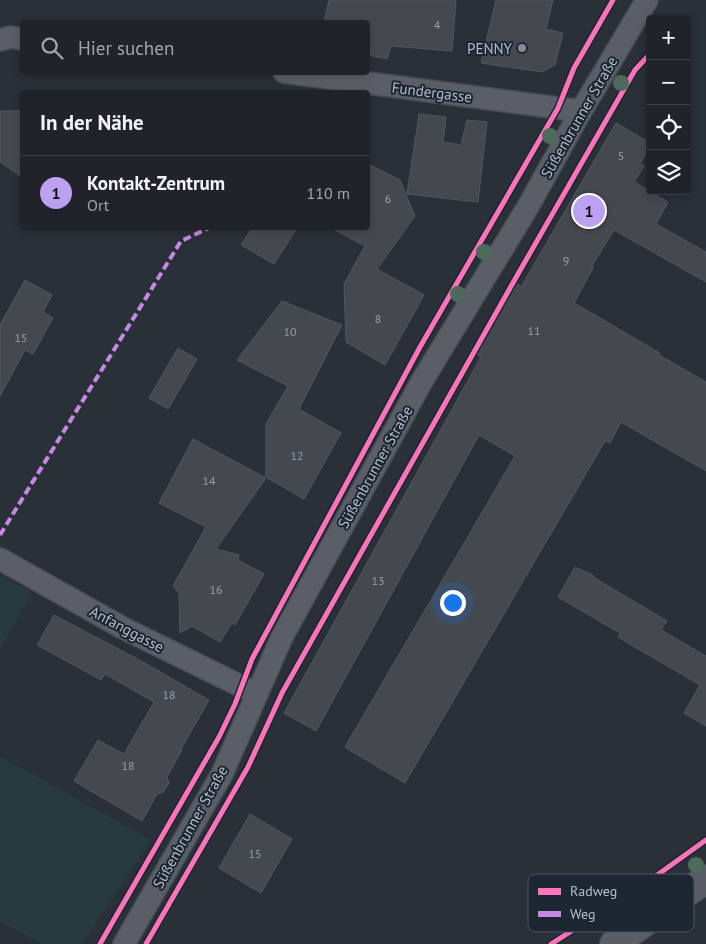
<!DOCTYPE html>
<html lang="de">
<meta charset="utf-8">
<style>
:root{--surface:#20242a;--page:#282c32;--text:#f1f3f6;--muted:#a2a4a8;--line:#3d4147;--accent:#bca0f2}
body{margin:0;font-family:"PT Sans",sans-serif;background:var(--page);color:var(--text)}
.controls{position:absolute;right:15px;top:15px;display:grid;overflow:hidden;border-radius:5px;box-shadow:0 2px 8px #0003}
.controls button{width:45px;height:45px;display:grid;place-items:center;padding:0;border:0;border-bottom:1px solid var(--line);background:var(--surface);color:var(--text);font:25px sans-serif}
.you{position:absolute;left:452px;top:602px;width:18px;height:18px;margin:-12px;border:4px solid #fff;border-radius:50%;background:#1a73e8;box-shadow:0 0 0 8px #1a73e833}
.badge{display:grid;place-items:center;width:32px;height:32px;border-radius:50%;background:var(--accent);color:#111;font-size:16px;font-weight:700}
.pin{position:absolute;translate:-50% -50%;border:2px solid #fff;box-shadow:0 1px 5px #0006}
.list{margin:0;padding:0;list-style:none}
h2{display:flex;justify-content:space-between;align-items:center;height:65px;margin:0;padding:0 20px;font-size:21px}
h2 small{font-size:16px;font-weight:400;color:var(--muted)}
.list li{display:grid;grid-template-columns:32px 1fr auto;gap:15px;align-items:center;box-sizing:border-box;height:75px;padding:0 20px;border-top:1px solid var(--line)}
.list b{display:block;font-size:19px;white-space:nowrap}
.list p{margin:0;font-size:16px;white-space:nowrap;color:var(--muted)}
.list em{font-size:16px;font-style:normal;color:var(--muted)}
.icon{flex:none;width:28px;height:28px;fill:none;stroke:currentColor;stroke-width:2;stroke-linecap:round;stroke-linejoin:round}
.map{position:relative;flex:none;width:706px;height:944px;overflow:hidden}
.search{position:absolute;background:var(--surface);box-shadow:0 2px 8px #0003;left:20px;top:20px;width:350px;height:55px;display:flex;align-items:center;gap:12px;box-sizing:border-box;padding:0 18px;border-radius:5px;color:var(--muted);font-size:19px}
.panel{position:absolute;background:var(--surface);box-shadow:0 2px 8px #0003;left:20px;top:90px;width:350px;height:140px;border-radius:5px}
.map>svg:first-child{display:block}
.green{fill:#273a3e}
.building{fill:#444950;stroke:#52575f}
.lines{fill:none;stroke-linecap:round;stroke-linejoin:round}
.street-casing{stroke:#484c53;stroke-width:24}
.secondary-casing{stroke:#484c53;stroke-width:30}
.street{stroke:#5a5e66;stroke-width:21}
.secondary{stroke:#595d64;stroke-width:28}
.quiet{stroke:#c787e3;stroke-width:4;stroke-dasharray:8 4;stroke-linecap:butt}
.cycleway-casing{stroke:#1d2633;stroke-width:8}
.cycleway{stroke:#fb73b8;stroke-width:5}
.tree{fill:#4e6a5a}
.poi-dot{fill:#848b96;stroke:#1d2633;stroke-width:2}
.labels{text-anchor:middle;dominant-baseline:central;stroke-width:4;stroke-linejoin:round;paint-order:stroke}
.number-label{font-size:12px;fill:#989fab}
.poi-label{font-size:15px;fill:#b4bcc9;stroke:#1d2633;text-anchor:end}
.street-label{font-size:15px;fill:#b4bcc9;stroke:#1d2633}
.key{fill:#1d2633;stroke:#4a5360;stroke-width:1}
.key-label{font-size:14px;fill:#b4bcc9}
</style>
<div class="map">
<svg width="706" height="944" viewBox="0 0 706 944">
<rect width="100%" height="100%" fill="#2a3038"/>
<path class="green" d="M 0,576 L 32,592 L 0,650 Z
M 0,756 L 151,840 L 82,944 L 43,944 L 0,921 Z"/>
<path class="building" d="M 329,0 L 456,0 L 452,51 L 391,46 L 387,59 L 368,55 L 368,22 L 324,22 Z
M 496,0 L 553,0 L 546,29 L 563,33 L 555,65 L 542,72 L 481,63 Z
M 0,111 L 22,111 L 22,177 L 0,162 Z
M 419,114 L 446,117 L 443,142 L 461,145 L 467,120 L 487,122 L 478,202 L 407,194 Z
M 616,123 L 650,143 L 650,146 L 640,164 L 644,166 L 634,182 L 668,202 L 656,224 L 706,252 L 706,282 L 614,230 L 592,266 L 593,268 L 574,303 L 660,353 L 659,355 L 706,382 L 706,471 L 621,422 L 610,443 L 605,441 L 405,783 L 346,748 L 345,747 L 515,456 L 479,435 L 316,731 L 284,713 L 481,357 L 477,355 L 489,332 L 516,283 L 521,287 Z
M 368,164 L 400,180 L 415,216 L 377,269 L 424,295 L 385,365 L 346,342 L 344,284 L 365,246 L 331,228 L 368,228 Z
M 252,228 L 297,228 L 274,264 L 241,245 Z
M 25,280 L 52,295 L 43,312 L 53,318 L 33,354 L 25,350 L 0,396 L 0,325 Z
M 282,301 L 342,325 L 299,409 L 341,433 L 304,499 L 266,477 L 266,424 L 288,386 L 237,360 Z
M 178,348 L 197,359 L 168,409 L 149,398 Z
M 193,439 L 266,478 L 216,549 L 239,555 L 238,560 L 264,574 L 235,625 L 232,623 L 220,642 L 192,626 L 180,633 L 179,593 L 173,586 L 206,527 L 159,503 Z
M 575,567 L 594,576 L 593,577 L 667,621 L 661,630 L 706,656 L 706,726 L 684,713 L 700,685 L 618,637 L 620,633 L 558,597 Z
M 54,615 L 143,662 L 209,700 L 181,749 L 182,750 L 167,777 L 169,783 L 163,792 L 157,794 L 142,821 L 74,781 L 98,740 L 124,754 L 154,702 L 105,674 L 101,680 L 37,645 Z
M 250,814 L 292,839 L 261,893 L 219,868 Z"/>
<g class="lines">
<defs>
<path id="street" d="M 0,40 L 11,37 L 22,39
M 284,72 L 581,111
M 0,559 L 123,628 L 257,694
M 124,944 L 222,774 L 282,637 L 422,381 L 529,205 L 581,111 L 647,0"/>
<path id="secondary" d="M 614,944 L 706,879"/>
</defs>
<use href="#street" class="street-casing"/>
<use href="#secondary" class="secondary-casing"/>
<use href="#street" class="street"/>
<use href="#secondary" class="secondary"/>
<path class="quiet" d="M 0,535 L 181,241 L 209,228"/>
<defs>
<path id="cycleway" d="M 100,944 L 219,737 L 235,704 L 252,659 L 420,347 L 558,108 L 574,68 L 613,0
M 146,944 L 248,767 L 282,693 L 514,281 L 635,70 L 650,54
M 551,944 L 642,886 L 706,840"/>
</defs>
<use href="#cycleway" class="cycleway-casing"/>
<use href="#cycleway" class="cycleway"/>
</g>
<g class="tree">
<circle cx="621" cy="83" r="8"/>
<circle cx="550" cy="136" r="8"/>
<circle cx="484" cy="252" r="8"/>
<circle cx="458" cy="294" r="8"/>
<circle cx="696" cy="865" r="8"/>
</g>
<circle class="poi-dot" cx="522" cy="48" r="5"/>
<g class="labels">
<g class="number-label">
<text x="437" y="24">4</text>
<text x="621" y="155">5</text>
<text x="388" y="198">6</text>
<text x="566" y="260">9</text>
<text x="378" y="318">8</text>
<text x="534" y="330">11</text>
<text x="290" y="331">10</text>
<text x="21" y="337">15</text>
<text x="297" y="455">12</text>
<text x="209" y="480">14</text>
<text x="378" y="580">13</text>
<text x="216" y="589">16</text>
<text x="169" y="694">18</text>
<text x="128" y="765">18</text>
<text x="255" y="853">15</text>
</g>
<g class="poi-label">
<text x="512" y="48">PENNY</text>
</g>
<g class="street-label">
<text transform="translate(432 92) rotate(7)">Fundergasse</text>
<text transform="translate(579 117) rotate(-60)">Süßenbrunner Straße</text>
<text transform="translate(375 467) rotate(-61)">Süßenbrunner Straße</text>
<text transform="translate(127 629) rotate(28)">Anfanggasse</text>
<text transform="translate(190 827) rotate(-61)">Süßenbrunner Straße</text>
</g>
</g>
<rect x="528" y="874" width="166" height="58" rx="8" class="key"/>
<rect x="538" y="888" width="23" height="7" fill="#fb73b8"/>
<rect x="538" y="911" width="23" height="6" fill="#c787e3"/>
<g class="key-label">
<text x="570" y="896">Radweg</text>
<text x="570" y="919">Weg</text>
</g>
</svg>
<div class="controls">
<button>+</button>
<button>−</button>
<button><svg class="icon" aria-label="locate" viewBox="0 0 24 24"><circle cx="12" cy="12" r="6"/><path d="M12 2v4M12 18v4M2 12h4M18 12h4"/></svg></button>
<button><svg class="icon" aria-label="layers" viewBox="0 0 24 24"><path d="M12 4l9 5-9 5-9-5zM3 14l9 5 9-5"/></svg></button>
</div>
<div class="you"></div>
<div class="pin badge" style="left:589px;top:211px">1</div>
<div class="search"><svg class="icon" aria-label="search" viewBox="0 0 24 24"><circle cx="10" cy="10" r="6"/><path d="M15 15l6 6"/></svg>Hier suchen</div>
<section class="panel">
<h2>In der Nähe<small></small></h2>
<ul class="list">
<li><span class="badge">1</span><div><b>Kontakt-Zentrum</b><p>Ort</p></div><em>110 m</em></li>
</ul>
</section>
</div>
